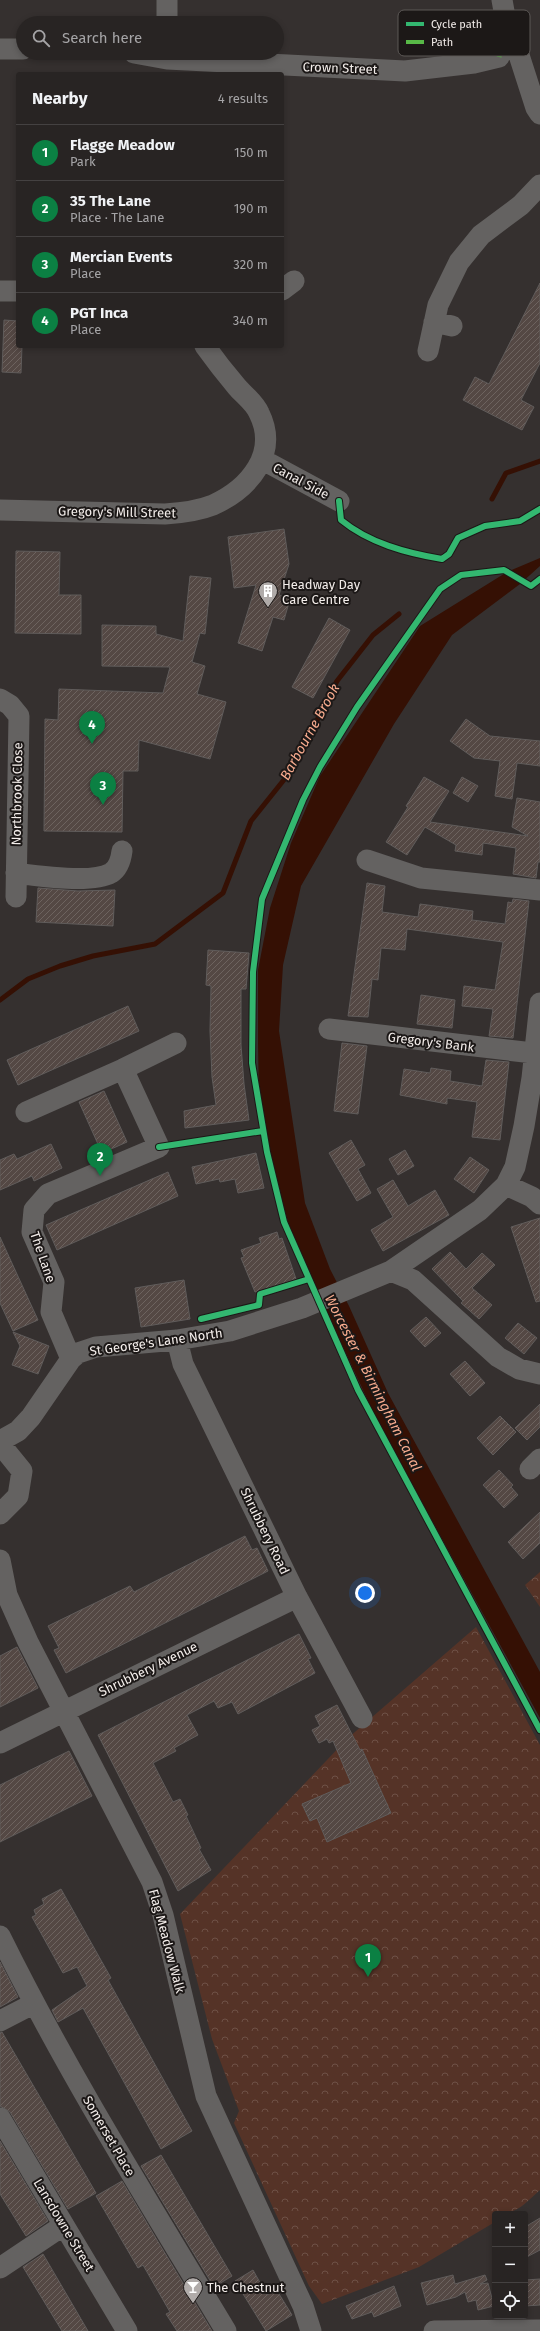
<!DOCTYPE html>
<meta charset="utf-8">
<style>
:root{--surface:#282423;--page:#343030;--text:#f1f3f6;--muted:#a5a4a6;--line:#444141;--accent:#0b8043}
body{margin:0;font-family:"Fira Sans",sans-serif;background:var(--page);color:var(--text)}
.controls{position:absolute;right:12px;bottom:12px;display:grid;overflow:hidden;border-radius:4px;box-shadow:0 2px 6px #0003}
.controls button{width:36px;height:36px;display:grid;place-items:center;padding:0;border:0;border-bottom:1px solid var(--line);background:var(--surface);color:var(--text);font:20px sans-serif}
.you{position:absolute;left:365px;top:1593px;width:14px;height:14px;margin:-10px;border:3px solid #fff;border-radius:50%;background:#1a73e8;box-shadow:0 0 0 6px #1a73e833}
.badge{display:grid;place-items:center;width:26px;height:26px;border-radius:50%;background:var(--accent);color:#fff;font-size:13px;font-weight:700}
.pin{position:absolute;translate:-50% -33px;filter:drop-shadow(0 1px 2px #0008)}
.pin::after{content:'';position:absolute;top:21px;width:14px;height:12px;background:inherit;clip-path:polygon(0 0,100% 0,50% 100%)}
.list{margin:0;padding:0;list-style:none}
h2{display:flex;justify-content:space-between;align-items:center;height:52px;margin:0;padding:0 16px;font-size:17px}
h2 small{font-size:13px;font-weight:400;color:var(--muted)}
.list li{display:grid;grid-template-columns:26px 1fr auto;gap:12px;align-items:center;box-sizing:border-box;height:56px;padding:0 16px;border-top:1px solid var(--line)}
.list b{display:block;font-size:15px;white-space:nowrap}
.list p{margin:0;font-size:13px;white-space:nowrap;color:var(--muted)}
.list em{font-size:13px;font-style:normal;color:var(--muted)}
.icon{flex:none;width:22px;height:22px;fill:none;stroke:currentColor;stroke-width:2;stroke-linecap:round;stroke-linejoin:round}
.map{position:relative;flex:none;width:540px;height:2331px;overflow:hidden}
.search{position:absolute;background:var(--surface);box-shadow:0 2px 6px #0003;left:16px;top:16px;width:268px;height:44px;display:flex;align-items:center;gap:10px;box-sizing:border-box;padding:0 14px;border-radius:22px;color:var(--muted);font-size:15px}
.panel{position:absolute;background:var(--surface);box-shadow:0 2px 6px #0003;left:16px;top:72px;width:268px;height:276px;border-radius:4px}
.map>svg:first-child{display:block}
.forest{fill:url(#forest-crowns)}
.water{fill:#351004}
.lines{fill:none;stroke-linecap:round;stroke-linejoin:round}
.stream{stroke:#351004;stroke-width:5}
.building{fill:url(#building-hatch);stroke:#605c5b}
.street{stroke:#646261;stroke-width:21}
.quiet{stroke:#58b947;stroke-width:5;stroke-dasharray:10 5;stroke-linecap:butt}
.cycleway-casing{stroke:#1c1817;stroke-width:8}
.cycleway{stroke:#33b770;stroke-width:6}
.labels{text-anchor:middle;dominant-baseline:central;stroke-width:4;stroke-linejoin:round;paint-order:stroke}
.street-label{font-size:13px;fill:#f3edea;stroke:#1c1817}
.poi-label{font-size:13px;fill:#f3edea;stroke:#1c1817;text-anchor:start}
.water-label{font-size:14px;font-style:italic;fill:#f8ab8e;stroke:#1c1817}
.key{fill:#1c1817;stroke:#5c5856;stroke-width:1}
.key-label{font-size:11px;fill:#f3edea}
</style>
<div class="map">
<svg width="540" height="2331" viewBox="0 0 540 2331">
<defs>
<pattern id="forest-crowns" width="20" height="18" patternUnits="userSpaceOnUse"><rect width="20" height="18" fill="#553327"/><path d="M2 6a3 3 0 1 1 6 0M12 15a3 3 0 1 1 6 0" fill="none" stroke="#6e5146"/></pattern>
<pattern id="building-hatch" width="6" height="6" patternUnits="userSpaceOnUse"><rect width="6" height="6" fill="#544844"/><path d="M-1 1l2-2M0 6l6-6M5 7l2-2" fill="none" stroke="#6d635f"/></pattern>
</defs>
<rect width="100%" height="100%" fill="#35302f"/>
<path class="forest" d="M 540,1572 L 540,1607 L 525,1585 Z
M 476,1627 L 540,1745 L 540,2190 C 524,2204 518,2214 495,2214 L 495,2222 L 419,2267 L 322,2304 L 309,2286 L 234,2123 L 239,2111 L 212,2039 L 180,1914 L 348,1738 Z"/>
<path class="water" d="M 540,558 L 540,566 L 520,584 L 452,635 L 394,724 L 301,886 L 283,965 L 279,1031 L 305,1203 L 330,1269 L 349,1306 L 388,1393 L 540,1672 L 540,1718 L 376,1418 L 293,1239 L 279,1190 L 259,1106 L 258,1043 L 258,970 L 270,908 L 291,843 L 320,776 L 420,626 L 507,572 Z"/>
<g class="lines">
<path class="stream" d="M 492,499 L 506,473 L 540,461
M 0,1000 L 28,979 L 60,966 L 93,956 L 155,944 L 223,893 L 251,821 L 291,771 L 337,681 L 373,635 L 399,614"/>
</g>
<path class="building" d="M 540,283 L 540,363 L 521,400 L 534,407 L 522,430 L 463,400 L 475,377 L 489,384 Z
M 4,320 L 18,321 L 18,346 L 22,346 L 21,373 L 2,372 Z
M 284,529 L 289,564 L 279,595 L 290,599 L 284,620 L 273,617 L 262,651 L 238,643 L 256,585 L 234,588 L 228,537 Z
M 16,551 L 60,552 L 59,595 L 81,595 L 81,634 L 15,633 Z
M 190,576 L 211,578 L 205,634 L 200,633 L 192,662 L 205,666 L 197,694 L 226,702 L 210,759 L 139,740 L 138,771 L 123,771 L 122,832 L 44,831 L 45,719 L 58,720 L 59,689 L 163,693 L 170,667 L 102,666 L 102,625 L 156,626 L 156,634 L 183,641 Z
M 329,618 L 350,630 L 313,698 L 292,687 Z
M 466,719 L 490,736 L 540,741 L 540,766 L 517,763 L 512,799 L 495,796 L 500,761 L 474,758 L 450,741 Z
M 424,777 L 449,791 L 430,822 L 528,836 L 512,827 L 517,798 L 540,802 L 540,862 L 538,862 L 536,878 L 513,874 L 516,848 L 483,843 L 482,855 L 455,851 L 456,845 L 425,827 L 407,855 L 386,842 L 408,807 L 406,806 Z
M 462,777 L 478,786 L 468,802 L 453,793 Z
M 367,883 L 385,886 L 382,912 L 418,917 L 420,904 L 473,911 L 472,920 L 505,924 L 508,902 L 512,903 L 513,899 L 529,901 L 513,1038 L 489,1036 L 493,1009 L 462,1006 L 464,986 L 495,990 L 503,942 L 407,929 L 405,950 L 381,948 L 378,980 L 372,979 L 368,1017 L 348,1016 Z
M 38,888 L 78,891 L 115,890 L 113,926 L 36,922 Z
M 208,950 L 249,953 L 246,989 L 241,989 L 241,1045 L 244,1084 L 249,1120 L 185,1128 L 184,1111 L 216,1105 L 212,1077 L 210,1031 L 211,986 L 206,985 Z
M 421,995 L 455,1000 L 452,1028 L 417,1024 Z
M 128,1006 L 139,1031 L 18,1085 L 7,1060 Z
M 342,1043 L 367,1046 L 358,1114 L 334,1111 Z
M 486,1060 L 509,1062 L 500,1140 L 472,1137 L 477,1102 L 447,1098 L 447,1104 L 400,1095 L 404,1069 L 430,1073 L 431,1068 L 451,1071 L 450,1081 L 482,1086 Z
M 104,1091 L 127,1142 L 102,1153 L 79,1102 Z
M 351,1140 L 365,1165 L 358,1169 L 371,1193 L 357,1201 L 329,1153 Z
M 51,1144 L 62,1168 L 34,1181 L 32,1176 L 0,1190 L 0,1160 L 14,1154 L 17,1159 Z
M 405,1150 L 414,1166 L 398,1175 L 389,1159 Z
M 256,1153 L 264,1188 L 238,1193 L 235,1179 L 220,1182 L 219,1179 L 196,1184 L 192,1167 Z
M 470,1157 L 489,1170 L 474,1193 L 454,1179 Z
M 168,1172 L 178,1196 L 57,1250 L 46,1225 Z
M 393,1180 L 408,1206 L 435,1190 L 449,1215 L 383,1251 L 371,1230 L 393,1217 L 377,1189 Z
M 540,1218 L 540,1301 L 536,1302 L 511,1227 Z
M 277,1232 L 279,1239 L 282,1238 L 296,1279 L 255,1292 L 241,1258 L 244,1257 L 241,1250 L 261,1243 L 259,1238 Z
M 0,1237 L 38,1320 L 13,1331 L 0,1303 Z
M 450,1252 L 466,1269 L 482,1253 L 495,1265 L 472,1288 L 492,1305 L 479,1319 L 461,1303 L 463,1301 L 432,1269 Z
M 184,1280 L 190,1319 L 141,1327 L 135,1288 Z
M 426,1317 L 441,1333 L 425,1347 L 410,1331 Z
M 518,1323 L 537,1338 L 524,1354 L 505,1338 Z
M 13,1332 L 49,1346 L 38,1374 L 12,1365 L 20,1346 Z
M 465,1361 L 485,1383 L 470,1396 L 450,1374 Z
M 540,1404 L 540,1427 L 527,1440 L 515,1428 Z
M 500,1416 L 516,1432 L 493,1455 L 477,1438 Z
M 499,1470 L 513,1485 L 511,1487 L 518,1495 L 504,1508 L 483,1485 Z
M 540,1512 L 540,1543 L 523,1559 L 508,1542 Z
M 245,1536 L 252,1550 L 257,1548 L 268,1571 L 66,1673 L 54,1650 L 59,1648 L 48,1626 L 130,1586 L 134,1592 Z
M 299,1634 L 311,1658 L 308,1659 L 315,1673 L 238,1714 L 232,1702 L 218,1708 L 214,1701 L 187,1715 L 198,1735 L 174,1748 L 176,1751 L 153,1763 L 173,1802 L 180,1799 L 188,1815 L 186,1816 L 201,1848 L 199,1849 L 211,1870 L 178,1891 L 98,1735 Z
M 17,1647 L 38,1688 L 0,1707 L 0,1656 Z
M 337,1705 L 360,1750 L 362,1749 L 391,1813 L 327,1842 L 317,1818 L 310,1821 L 302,1804 L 351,1783 L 333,1741 L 329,1743 L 327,1739 L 319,1743 L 312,1730 L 320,1726 L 315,1716 Z
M 69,1751 L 92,1796 L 0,1842 L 0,1785 Z
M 61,1889 L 111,1978 L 108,1980 L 192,2131 L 161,2149 L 83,2008 L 58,2022 L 52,2010 L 87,1986 L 77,1967 L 63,1973 L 32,1917 L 36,1915 L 34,1910 L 44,1904 L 42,1899 Z
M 0,1962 L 18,1997 L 0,2007 Z
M 2,2032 L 96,2193 L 68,2209 L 10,2112 L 0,2106 L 0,2033 Z
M 0,2141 L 48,2221 L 26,2236 L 0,2194 Z
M 161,2155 L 232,2276 L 214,2287 L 141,2166 Z
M 122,2181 L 157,2240 L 212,2331 L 177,2331 L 166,2314 L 170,2312 L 143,2265 L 138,2268 L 96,2196 Z
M 540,2218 L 540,2250 L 525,2258 L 525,2227 Z
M 43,2254 L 88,2331 L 62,2331 L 23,2267 Z
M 253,2270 L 267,2295 L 276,2289 L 292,2315 L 266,2331 L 235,2281 Z
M 453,2275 L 455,2284 L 485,2275 L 487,2280 L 480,2284 L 488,2283 L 494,2306 L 478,2310 L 476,2300 L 468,2302 L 465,2292 L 456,2297 L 427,2305 L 421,2283 Z
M 540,2279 L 540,2305 L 525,2306 L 525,2280 Z
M 394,2286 L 401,2306 L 374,2317 L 372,2312 L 352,2319 L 346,2306 Z"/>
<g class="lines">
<path class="street" d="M 167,0 L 167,23
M 502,0 L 507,28 L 517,49 L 536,108 L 540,114
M 0,49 L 23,49
M 134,53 L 167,59 L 405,71 L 474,63 L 499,57
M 282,290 L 294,281
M 0,291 L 18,291
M 434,322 L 452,326
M 428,351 L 438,305 L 459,262 L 481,235 L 521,205 L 540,185
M 263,460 L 339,501
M 0,510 L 165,514 C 181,513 198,511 213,505 C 250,488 279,453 259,413 C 255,403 244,395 237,387 C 226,374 215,360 205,346
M 0,699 L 10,705 L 19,716 L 16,897
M 367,860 L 421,878 L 540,890
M 16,873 C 38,876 92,884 111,873 C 119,868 121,859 122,851
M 329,1029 L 533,1053
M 123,1069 L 176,1043
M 26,1112 L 123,1069 L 159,1147 L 48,1194 L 34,1210 L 32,1232 L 54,1282 L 51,1312 L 71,1359
M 506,1185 L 532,1197 L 540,1204
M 391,1271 L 413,1280 L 498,1357 L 519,1369 L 540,1374
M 177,1340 L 183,1364 L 297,1597 L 362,1718
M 0,1441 L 18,1431 L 31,1417 L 71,1359 L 78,1353 L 96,1347 L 177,1340 L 230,1331 L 302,1308 L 391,1271 L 480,1210 L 506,1185 L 515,1167 L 524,1126 L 532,1078 L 540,1003
M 0,1444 L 22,1471 L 18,1496 L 0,1514
M 530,1469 L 540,1459
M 0,1560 L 7,1595 L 28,1642 L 152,1882 L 163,1915 L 206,2096 L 303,2306 L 311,2331
M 0,1743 L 297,1597
M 0,1936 C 67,2072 148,2201 226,2331
M 0,2021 L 33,2004
M 0,2118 L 127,2331
M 0,2268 L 64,2225
M 434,2331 L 540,2330"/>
<path class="quiet" d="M 499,57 L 502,42 L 511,37"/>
<defs>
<path id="cycleway" d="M 339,501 L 341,520 C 369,543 406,553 442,559 L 449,554 L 458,538 L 485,526 L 520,521 L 540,509
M 540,579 L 531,586 L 504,570 L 461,575 L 440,589 L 357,707 L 320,767 L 303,800 L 262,899 L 253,972 L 252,1063 L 267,1152 L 284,1222 L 358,1390 L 540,1730
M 159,1147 L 263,1131
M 201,1319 L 259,1305 L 260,1294 L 309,1279"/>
</defs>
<use href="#cycleway" class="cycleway-casing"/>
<use href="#cycleway" class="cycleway"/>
</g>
<defs>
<symbol id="building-pin" viewBox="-11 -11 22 30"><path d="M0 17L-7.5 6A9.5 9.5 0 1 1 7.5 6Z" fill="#b0aba9" stroke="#1c1817"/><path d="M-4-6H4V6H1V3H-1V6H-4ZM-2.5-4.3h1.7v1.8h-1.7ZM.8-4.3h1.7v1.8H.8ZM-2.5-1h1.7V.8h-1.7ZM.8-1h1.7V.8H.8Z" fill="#fff"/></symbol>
<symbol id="bar-pin" viewBox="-11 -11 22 30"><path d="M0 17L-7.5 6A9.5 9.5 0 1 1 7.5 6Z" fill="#b0aba9" stroke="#1c1817"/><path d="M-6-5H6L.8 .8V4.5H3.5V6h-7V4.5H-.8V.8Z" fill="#fff"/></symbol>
</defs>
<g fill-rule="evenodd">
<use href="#building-pin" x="257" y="580" width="22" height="30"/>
<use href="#bar-pin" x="182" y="2276" width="22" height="30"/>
</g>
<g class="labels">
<g class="street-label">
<text transform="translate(340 68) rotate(2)">Crown Street</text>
<text transform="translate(301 481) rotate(28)">Canal Side</text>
<text transform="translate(117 512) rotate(1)">Gregory's Mill Street</text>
<text transform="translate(17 794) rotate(-89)">Northbrook Close</text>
<text transform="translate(431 1042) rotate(7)">Gregory's Bank</text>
<text transform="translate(43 1257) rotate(71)">The Lane</text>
<text transform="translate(156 1342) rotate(-8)">St George's Lane North</text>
<text transform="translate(265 1531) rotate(64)">Shrubbery Road</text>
<text transform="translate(148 1669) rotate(-26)">Shrubbery Avenue</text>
<text transform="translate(167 1941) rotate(75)">Flag Meadow Walk</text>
<text transform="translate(109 2136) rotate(60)">Somerset Place</text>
<text transform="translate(64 2225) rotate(59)">Lansdowne Street</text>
</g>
<g class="poi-label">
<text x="282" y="584">Headway Day<tspan x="282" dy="15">Care Centre</tspan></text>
<text x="207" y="2287">The Chestnut</text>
</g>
<g class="water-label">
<text transform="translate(310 732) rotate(-61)">Barbourne Brook</text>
<text transform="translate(373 1383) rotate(63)">Worcester &amp; Birmingham Canal</text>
</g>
</g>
<rect x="398" y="10" width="132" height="46" rx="6" class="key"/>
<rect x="406" y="22" width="18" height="4" fill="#33b770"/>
<rect x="406" y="40" width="18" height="4" fill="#58b947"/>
<g class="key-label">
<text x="431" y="28">Cycle path</text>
<text x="431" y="46">Path</text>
</g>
</svg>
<div class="controls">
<button>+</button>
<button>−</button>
<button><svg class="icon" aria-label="locate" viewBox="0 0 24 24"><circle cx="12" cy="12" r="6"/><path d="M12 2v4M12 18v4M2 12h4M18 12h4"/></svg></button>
</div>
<div class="you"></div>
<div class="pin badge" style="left:368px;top:1977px">1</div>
<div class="pin badge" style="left:100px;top:1176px">2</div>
<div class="pin badge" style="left:103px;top:805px">3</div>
<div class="pin badge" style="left:92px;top:744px">4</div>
<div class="search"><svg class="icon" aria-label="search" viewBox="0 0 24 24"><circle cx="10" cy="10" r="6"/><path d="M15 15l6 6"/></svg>Search here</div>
<section class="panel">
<h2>Nearby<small>4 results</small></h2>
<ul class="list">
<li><span class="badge">1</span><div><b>Flagge Meadow</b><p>Park</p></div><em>150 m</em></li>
<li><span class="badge">2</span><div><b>35 The Lane</b><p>Place · The Lane</p></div><em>190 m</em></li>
<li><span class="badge">3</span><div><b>Mercian Events</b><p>Place</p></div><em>320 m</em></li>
<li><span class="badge">4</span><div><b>PGT Inca</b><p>Place</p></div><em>340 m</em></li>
</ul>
</section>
</div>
